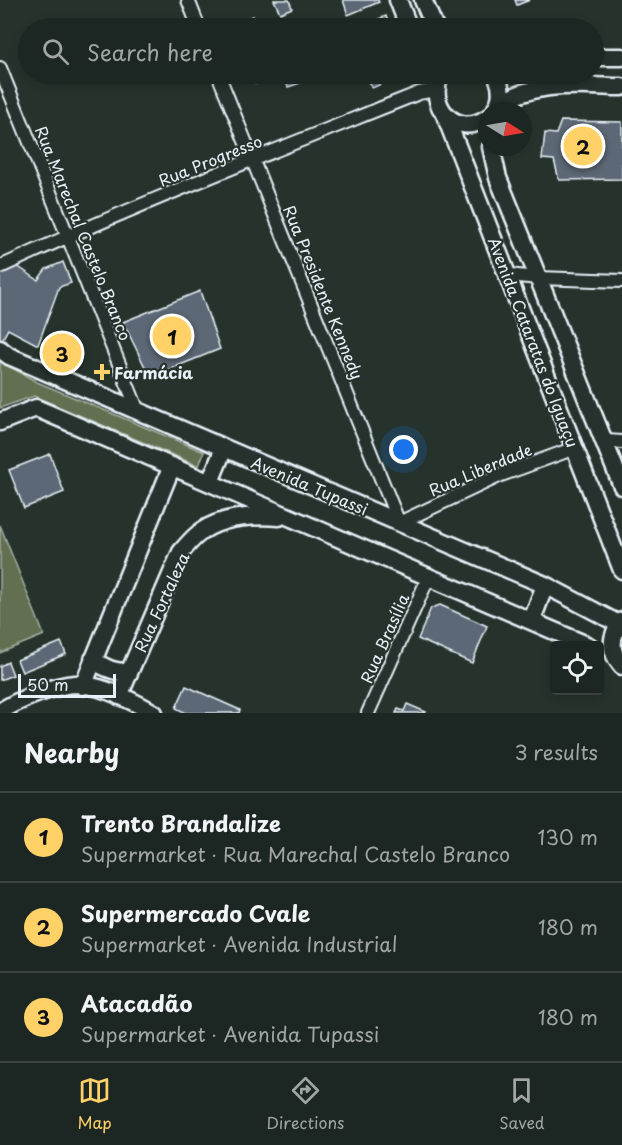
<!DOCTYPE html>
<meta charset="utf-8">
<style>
:root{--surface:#1c2622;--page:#29322f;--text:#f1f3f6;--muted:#a0a5a5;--line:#3a4340;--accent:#ffd166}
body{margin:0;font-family:"Playpen Sans",sans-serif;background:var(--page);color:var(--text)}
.controls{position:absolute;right:18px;bottom:18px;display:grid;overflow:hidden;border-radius:6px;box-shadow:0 3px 9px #0003}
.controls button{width:54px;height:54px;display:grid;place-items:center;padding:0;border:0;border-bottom:2px solid var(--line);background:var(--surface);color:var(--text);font:30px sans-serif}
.compass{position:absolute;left:478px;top:102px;width:54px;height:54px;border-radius:50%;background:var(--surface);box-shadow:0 3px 9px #0003;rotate:101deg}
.scale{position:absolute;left:18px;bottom:15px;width:98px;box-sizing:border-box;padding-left:6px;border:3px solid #e8f1f8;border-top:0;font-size:16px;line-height:21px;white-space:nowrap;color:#e8f1f8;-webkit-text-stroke:4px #26332d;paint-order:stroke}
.you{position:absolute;left:404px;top:450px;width:21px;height:21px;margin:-15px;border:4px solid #fff;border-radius:50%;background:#1a73e8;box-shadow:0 0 0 9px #1a73e833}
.badge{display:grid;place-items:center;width:39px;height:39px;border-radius:50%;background:var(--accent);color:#111;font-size:20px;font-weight:700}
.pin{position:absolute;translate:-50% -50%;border:3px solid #fff;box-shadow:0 2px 6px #0006}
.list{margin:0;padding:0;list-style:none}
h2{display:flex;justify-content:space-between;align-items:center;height:78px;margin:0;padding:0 24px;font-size:26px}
h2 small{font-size:20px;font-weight:400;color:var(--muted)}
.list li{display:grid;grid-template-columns:39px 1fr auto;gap:18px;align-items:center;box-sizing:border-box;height:90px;padding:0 24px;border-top:2px solid var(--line)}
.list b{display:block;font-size:22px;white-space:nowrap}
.list p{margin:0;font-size:20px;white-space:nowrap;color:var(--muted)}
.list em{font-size:20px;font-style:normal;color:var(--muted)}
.icon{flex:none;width:33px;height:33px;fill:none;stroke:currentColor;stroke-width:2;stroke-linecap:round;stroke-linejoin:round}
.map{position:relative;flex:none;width:622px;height:713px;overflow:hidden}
.search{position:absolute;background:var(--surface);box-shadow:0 3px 9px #0003;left:18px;right:18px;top:18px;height:66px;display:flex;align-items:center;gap:15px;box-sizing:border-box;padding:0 21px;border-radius:33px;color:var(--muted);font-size:22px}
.sheet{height:348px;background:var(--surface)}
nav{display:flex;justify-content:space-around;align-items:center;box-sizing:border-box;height:84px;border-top:2px solid var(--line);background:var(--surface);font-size:16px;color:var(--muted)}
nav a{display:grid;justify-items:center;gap:3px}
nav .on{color:var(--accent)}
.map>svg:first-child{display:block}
.green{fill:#627051;stroke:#a5b0a4;stroke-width:1.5}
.building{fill:#5b6774;stroke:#e8f1f8;stroke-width:1.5}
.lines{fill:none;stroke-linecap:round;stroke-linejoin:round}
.street-casing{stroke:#e8f1f8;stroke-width:16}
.secondary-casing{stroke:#e8f1f8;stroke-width:21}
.street{stroke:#26332d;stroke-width:12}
.secondary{stroke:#26332d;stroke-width:16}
.poi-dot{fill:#ffd166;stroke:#26332d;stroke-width:2}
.labels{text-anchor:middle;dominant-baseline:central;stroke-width:4.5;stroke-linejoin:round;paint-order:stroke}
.street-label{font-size:16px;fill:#e8f1f8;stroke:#26332d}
.poi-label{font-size:16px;font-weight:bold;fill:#e8f1f8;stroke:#26332d;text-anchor:start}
</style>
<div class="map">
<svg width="622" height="713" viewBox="0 0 622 713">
<rect width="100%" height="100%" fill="#26332d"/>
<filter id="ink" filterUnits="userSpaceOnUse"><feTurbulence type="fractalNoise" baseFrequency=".0167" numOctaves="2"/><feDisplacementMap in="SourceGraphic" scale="12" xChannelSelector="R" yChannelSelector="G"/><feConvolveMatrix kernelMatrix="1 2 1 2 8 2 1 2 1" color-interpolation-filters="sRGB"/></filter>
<g filter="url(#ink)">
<path class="green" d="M 0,361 L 37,382 L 204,452 L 199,466 L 34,396 L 0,408 Z
M 0,525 L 44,635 L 0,653 Z"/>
<path class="building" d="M 274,0 L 289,0 L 292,8 L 280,13 Z
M 343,0 L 378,0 L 379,2 L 348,15 Z
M 515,0 L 530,0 L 517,5 Z
M 253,16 L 257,28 L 232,28 L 231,24 Z
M 386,16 L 390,28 L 361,28 L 361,26 Z
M 252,74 L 280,74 L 280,75 L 255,84 Z
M 283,74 L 300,74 L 303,82 L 288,87 Z
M 306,74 L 322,74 L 322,75 L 309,81 Z
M 366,74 L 386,74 L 388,81 L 372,88 Z
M 386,74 L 406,74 L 388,81 Z
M 561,121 L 622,122 L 622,179 L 559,180 L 554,160 L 542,159 L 545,133 L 556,134 Z
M 63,262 L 71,283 L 59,287 L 38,345 L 8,329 L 2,340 L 0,338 L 0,275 L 17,266 L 38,280 L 46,269 Z
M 200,291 L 220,349 L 150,377 L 123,322 Z
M 50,454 L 64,492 L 24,508 L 9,470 Z
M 440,605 L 487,626 L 472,663 L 418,639 L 431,608 Z
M 61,642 L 66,654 L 22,672 L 17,660 Z
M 8,662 L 13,675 L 0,680 L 0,666 Z
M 186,686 L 240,710 L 239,713 L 186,713 L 176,708 Z
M 407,704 L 426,712 L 425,713 L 396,713 L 398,709 L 404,711 Z"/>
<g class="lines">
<defs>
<path id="street" d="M 188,0 L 199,28
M 0,68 L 138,411
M 218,74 L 399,523 L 501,475 L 575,448
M 0,267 C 137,204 279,149 419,93 L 435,90
M 507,275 L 539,278 L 622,281
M 606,441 L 622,442
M 368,713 L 429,576"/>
<path id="secondary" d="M 398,0 L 409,28
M 423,0 L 435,28
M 594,57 L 622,57
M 441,74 C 425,105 456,139 487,118
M 498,105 C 535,80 579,86 622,87
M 495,110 C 503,98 502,87 496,74
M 445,115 L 622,570
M 491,147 L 498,178 L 622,486
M 0,349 L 9,356 L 545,585 L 619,624
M 0,422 L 36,408 L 589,646
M 210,482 L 224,448
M 532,620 L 545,585
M 622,621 C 610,635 609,652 622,666
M 93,659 C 104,669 115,672 129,672
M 83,686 L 172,466
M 119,696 L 181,552 C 186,546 191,540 197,535 C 219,516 252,515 279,517
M 0,712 C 15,701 55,685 75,684 C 99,684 133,701 154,713"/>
</defs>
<use href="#street" class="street-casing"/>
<use href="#secondary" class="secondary-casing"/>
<use href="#street" class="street"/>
<use href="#secondary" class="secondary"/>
</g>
</g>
<path class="poi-dot" d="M99 363h6v6h6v6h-6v6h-6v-6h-6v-6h6z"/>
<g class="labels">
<g class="street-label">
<text transform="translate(210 160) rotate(-22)">Rua Progresso</text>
<text transform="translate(84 233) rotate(68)">Rua Marechal Castelo Branco</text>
<text transform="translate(324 292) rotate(68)">Rua Presidente Kennedy</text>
<text transform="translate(534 342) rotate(69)">Avenida Cataratas do Iguaçu</text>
<text transform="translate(480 469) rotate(-23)">Rua Liberdade</text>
<text transform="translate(310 485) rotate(23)">Avenida Tupassi</text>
<text transform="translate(161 602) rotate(-65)">Rua Fortaleza</text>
<text transform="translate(384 638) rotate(-66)">Rua Brasília</text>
</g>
<g class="poi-label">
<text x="114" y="372">Farmácia</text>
</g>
</g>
</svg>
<div class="controls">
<button><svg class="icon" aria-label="locate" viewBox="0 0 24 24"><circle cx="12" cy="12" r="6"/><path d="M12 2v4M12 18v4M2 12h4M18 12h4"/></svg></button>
</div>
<svg class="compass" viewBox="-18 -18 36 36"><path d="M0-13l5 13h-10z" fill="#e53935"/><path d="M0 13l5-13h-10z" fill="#a0a5a5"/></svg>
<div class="scale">50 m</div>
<div class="you"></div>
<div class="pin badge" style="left:172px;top:336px">1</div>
<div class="pin badge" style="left:583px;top:146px">2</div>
<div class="pin badge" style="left:62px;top:353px">3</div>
<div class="search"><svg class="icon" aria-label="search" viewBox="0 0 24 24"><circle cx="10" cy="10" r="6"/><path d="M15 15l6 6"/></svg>Search here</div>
</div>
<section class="sheet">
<h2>Nearby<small>3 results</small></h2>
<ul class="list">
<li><span class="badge">1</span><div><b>Trento Brandalize</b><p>Supermarket · Rua Marechal Castelo Branco</p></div><em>130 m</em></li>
<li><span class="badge">2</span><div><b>Supermercado Cvale</b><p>Supermarket · Avenida Industrial</p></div><em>180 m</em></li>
<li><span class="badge">3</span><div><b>Atacadão</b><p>Supermarket · Avenida Tupassi</p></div><em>180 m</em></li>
</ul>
</section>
<nav>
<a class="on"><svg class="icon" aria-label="map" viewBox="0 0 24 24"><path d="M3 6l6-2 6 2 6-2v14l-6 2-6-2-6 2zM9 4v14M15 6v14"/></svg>Map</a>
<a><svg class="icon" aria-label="directions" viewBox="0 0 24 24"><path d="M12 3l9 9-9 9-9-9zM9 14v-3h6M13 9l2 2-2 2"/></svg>Directions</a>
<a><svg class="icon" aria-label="saved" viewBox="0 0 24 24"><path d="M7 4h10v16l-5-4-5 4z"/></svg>Saved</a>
</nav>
